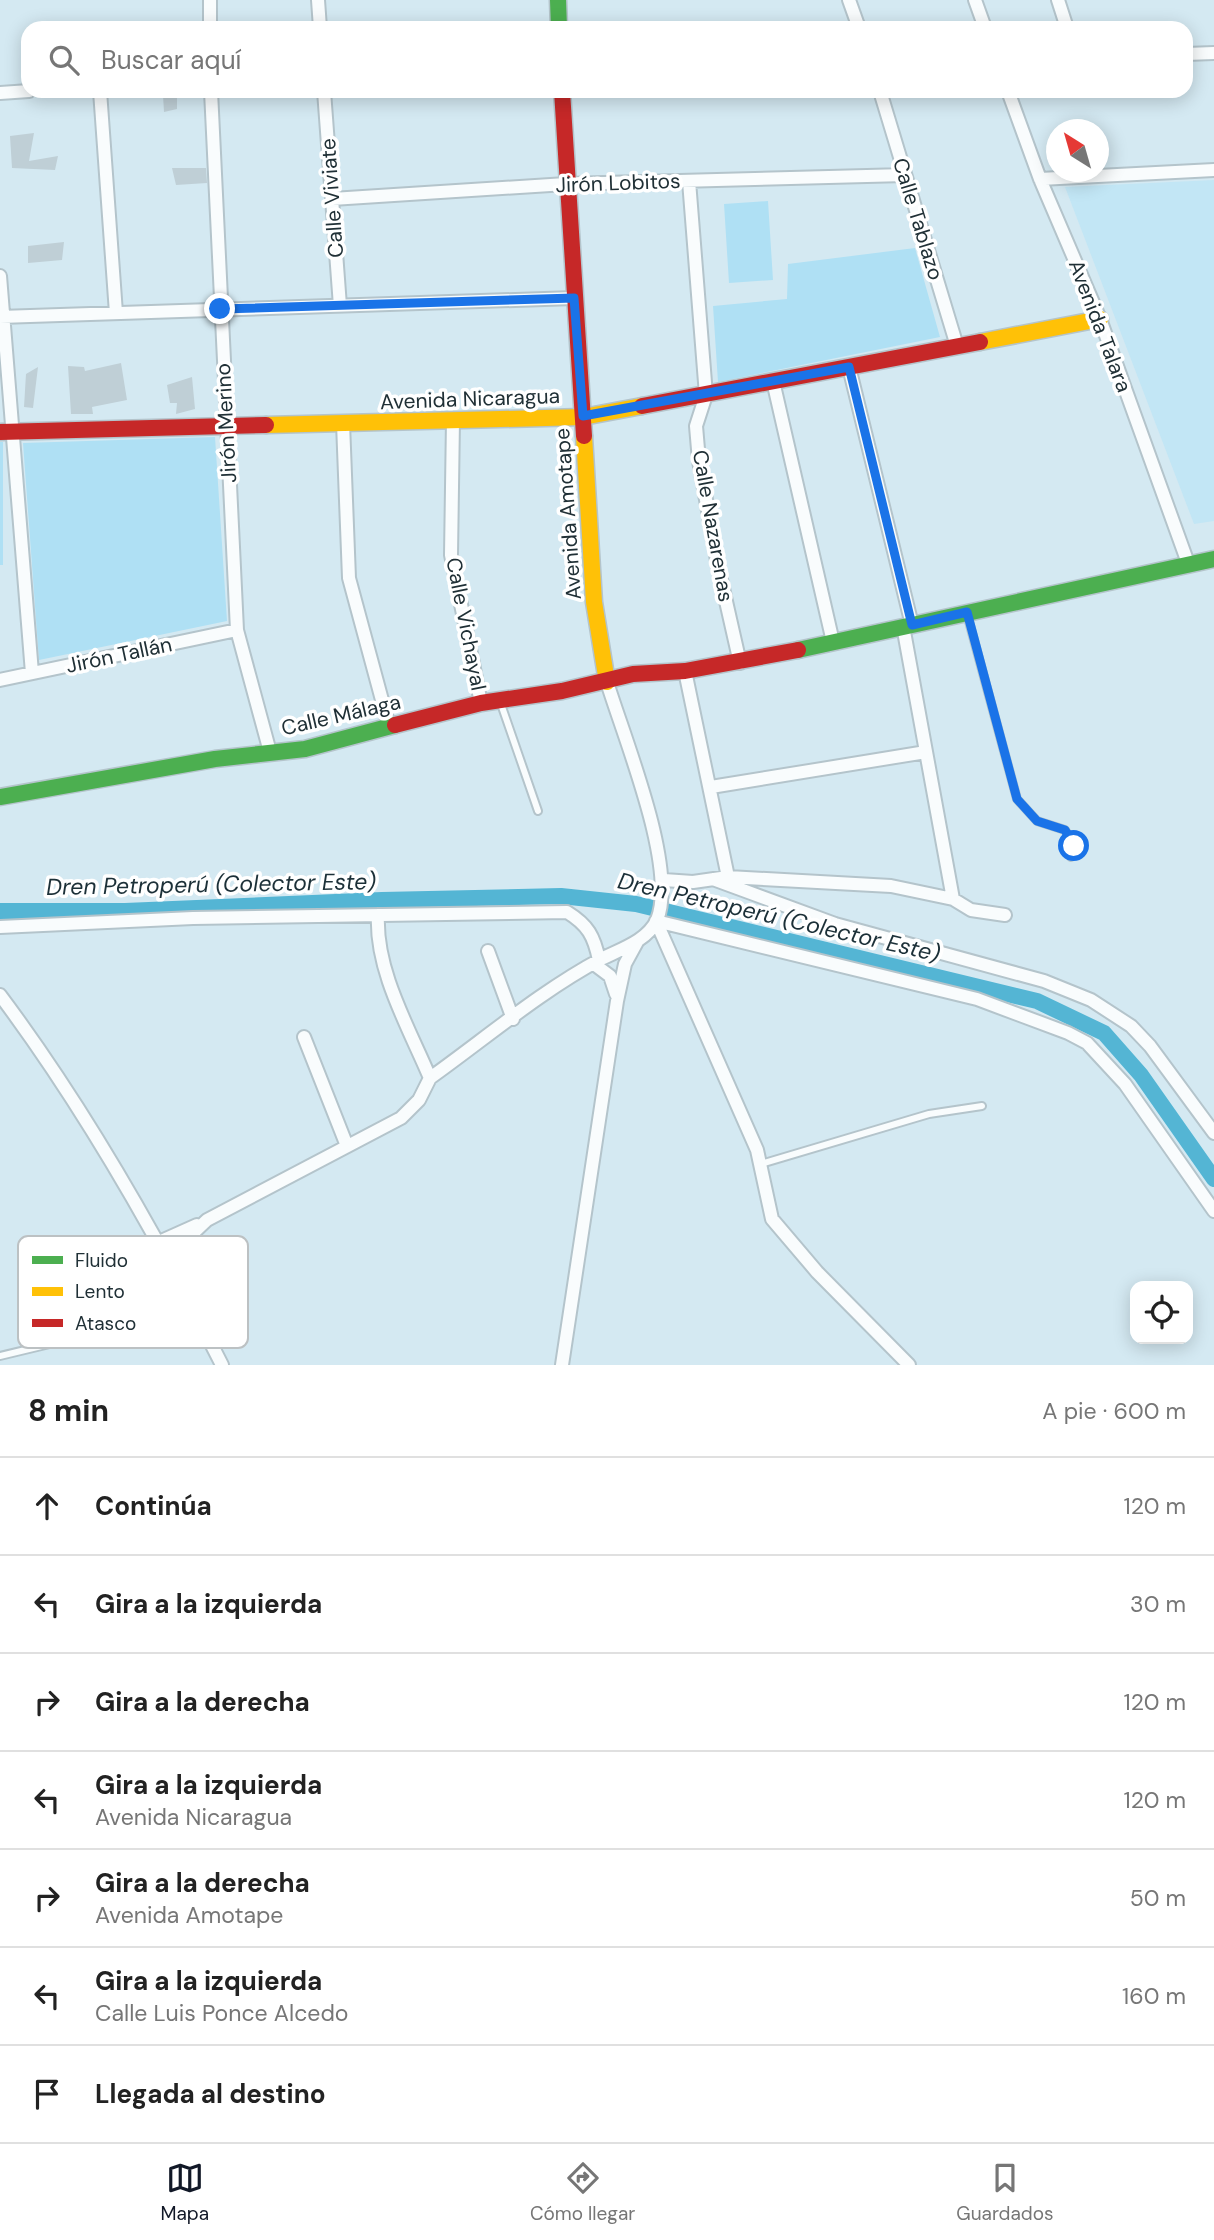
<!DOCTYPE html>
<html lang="es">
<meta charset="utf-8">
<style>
:root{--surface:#fff;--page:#f6f6f6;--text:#222;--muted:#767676;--line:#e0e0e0;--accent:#111827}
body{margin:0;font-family:"DM Sans",sans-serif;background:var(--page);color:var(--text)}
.controls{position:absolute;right:21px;bottom:21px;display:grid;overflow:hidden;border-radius:14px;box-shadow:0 4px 18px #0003}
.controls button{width:63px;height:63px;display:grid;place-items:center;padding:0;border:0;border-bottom:2px solid var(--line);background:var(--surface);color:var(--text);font:35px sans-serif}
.compass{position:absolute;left:1046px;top:119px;width:63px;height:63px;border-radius:50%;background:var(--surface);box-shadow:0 4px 18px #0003;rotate:323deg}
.stop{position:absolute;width:21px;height:21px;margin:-16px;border:5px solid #1a73e8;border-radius:50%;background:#fff}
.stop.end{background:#1a73e8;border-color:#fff;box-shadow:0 2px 7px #0008}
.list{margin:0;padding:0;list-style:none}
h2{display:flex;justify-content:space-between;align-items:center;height:91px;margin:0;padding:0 28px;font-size:30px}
h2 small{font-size:23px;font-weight:400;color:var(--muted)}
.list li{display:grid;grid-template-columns:46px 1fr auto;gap:21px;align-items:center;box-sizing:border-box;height:98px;padding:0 28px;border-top:2px solid var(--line)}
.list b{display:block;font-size:26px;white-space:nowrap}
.list p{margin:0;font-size:23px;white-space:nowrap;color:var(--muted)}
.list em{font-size:23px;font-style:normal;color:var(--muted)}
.icon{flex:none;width:38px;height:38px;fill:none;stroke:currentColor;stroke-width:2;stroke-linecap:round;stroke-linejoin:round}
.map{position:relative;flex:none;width:1214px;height:1365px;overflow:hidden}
.search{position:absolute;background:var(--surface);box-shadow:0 4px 18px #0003;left:21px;right:21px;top:21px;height:77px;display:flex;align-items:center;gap:18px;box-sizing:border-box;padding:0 24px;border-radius:21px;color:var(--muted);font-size:26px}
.sheet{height:777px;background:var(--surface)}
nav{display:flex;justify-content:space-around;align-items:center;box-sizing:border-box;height:98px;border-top:2px solid var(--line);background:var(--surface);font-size:19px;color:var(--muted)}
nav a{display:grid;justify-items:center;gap:4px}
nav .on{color:var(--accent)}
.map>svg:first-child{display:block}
.built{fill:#c2e6f5}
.green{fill:#afe0f4}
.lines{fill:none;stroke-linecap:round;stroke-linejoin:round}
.canal{stroke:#54b5d4;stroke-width:16}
.building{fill:#bfcfd6}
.lane-casing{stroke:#b4c4cb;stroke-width:10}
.street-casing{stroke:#b4c4cb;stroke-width:16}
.fast-casing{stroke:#b4c4cb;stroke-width:19}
.slow-casing{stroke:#b4c4cb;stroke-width:19}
.jam-casing{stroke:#b4c4cb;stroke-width:19}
.lane{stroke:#f9fcfd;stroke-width:6}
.street{stroke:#f9fcfd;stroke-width:12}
.fast{stroke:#4caf50;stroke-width:16}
.slow{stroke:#ffc107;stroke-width:16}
.jam{stroke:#c62828;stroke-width:16}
.route{stroke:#1a73e8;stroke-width:9}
.labels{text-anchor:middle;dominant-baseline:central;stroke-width:7;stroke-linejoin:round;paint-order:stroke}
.street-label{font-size:21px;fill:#203036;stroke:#fff}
.water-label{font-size:23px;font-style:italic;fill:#1c3038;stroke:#fff}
.key{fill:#fff;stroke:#bcc1c3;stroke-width:2}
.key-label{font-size:19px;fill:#203036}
</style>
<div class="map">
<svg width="1214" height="1365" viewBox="0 0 1214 1365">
<rect width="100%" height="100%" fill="#d4e9f2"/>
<path class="built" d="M 1214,180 L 1214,521 L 1194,524 L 1065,187 Z"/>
<path class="green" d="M 768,201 L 773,280 L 729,283 L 724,204 Z
M 915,248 L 940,337 L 718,382 L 713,306 L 787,299 L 788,264 Z
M 215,437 L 227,621 L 39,660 L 23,443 Z
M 0,442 L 3,442 L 3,565 L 0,565 Z"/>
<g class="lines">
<path class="canal" d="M 0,911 L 125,911 L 382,900 L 561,896 L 636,904 L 1037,1001 L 1104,1033 L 1141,1075 L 1214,1179"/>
</g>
<path class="building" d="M 177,94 L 177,109 L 164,112 L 163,95 Z
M 34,133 L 29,161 L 58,156 L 55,170 L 12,168 L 10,136 Z
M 172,168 L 206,168 L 207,183 L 176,185 Z
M 64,242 L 62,260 L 28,263 L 28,246 Z
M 121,363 L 127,400 L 92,407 L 93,414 L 71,414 L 68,366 L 84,367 L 85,371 Z
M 38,367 L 33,408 L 24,407 L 26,374 Z
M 192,377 L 195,409 L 176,414 L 177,403 L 170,403 L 167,385 Z"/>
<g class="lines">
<defs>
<path id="lane" d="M 967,614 L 1017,799 L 1037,821 L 1065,830 L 1074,846 L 1071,857
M 501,704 L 538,811
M 761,1164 L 929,1114 L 982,1106
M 0,1356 L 79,1337 L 188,1298"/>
<path id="street" d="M 210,0 L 210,28
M 318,0 L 320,28
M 849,0 L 859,28
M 975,0 L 985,28
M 1058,0 L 1067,28
M 1186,54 L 1214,53
M 100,91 L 116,313
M 211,91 L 237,630 L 270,752
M 324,91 L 340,306
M 880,91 L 957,346
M 1008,91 L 1040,179 L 1100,319 L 1188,563
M 0,93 L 29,91
M 1040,179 L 1214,170
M 689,181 L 706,395 L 696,426 L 699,461 L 718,566 L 740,663
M 332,199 L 566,184 L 905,175
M 0,276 L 32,673
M 0,317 L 574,298
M 849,367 L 912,625
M 773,381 L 833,642
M 453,420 L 451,555 L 481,703
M 343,423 L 349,578 L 389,726
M 903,626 L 953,899
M 685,671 L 728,877
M 0,680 L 237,630
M 711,787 L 926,752
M 713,879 L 835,924 L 1044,981 L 1091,1000 L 1131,1026 L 1150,1046 L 1214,1133
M 664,880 L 693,882 L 728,877 L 891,886 L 953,899 L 971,910 L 1005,915
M 378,915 C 375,970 409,1028 430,1078
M 656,921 L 977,999 L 1068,1033 L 1087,1043 L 1125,1084 L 1214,1211
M 656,921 L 757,1150 L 772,1219 L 817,1272 L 909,1365
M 0,927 L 193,918 L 567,912 C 588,925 594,936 599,960
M 488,951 L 513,1019
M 594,964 L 610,976 L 616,994
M 0,995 C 86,1110 158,1237 222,1365
M 304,1037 L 347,1146
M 159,1242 L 197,1225
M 175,1272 L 188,1238 L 207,1220 L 401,1118 L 419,1100 L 430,1078 C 486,1038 541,991 601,959 C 621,949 647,941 657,920 C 678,868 624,738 607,682
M 562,1365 L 617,1001 L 625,964 L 637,942"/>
<path id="fast" d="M 558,0 L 559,28
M 798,650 L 1214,559
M 0,797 L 215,759 L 305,749 L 395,725"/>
<path id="slow" d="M 980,342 L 1100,319
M 266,425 L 583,417 L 642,406
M 584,436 L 594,602 L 607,682"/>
<path id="jam" d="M 562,91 L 584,436
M 642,406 L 980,342
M 0,432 L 266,425
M 395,725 L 481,703 L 562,691 L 633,674 L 685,671 L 798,650"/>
</defs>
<use href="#lane" class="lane-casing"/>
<use href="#street" class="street-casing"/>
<use href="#fast" class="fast-casing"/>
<use href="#slow" class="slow-casing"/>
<use href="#jam" class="jam-casing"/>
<use href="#lane" class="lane"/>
<use href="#street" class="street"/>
<use href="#fast" class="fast"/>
<use href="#slow" class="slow"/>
<use href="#jam" class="jam"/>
</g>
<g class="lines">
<path class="route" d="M 220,309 L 574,298 L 583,416 L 849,367 L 912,625 L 967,612 L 1017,799 L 1037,821 L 1065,830 L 1074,846"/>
</g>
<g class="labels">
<g class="street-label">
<text transform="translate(618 183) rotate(-2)">Jirón Lobitos</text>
<text transform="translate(332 198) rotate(-94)">Calle Viviate</text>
<text transform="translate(918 219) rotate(73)">Calle Tablazo</text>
<text transform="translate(1100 326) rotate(69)">Avenida Talara</text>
<text transform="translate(470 399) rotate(-2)">Avenida Nicaragua</text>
<text transform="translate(226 423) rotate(-93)">Jirón Merino</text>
<text transform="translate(568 514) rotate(-94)">Avenida Amotape</text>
<text transform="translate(713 526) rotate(80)">Calle Nazarenas</text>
<text transform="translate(466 624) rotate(79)">Calle Vichayal</text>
<text transform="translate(119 655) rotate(-12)">Jirón Tallán</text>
<text transform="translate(341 715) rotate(-13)">Calle Málaga</text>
</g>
<g class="water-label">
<text transform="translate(211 884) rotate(-1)">Dren Petroperú (Colector Este)</text>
<text transform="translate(779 917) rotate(13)">Dren Petroperú (Colector Este)</text>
</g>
</g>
<rect x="18" y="1236" width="230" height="112" rx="10" class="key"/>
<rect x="32" y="1256" width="31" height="8" fill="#4caf50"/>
<rect x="32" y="1287" width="31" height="9" fill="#ffc107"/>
<rect x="32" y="1319" width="31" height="8" fill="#c62828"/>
<g class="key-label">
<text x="75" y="1267">Fluido</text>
<text x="75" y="1298">Lento</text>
<text x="75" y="1330">Atasco</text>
</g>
</svg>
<div class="controls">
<button><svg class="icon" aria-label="locate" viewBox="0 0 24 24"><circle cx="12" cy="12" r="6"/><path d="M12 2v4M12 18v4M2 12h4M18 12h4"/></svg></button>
</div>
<svg class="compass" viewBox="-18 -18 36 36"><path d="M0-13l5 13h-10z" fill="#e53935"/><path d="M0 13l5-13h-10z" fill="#767676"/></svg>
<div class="stop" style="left:1074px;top:846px"></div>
<div class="stop end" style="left:220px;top:309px"></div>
<div class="search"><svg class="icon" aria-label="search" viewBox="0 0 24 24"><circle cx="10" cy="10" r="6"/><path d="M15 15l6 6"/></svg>Buscar aquí</div>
</div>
<section class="sheet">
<h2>8 min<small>A pie · 600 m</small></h2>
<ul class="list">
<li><svg class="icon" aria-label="ahead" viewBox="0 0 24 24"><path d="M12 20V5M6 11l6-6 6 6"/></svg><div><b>Continúa</b></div><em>120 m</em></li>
<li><svg class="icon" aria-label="left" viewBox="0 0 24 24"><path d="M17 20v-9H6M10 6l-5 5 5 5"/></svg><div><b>Gira a la izquierda</b></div><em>30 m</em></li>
<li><svg class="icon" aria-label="right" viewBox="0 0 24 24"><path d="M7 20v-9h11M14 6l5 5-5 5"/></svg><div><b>Gira a la derecha</b></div><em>120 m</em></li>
<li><svg class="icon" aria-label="left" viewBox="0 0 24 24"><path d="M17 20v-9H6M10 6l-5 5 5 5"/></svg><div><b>Gira a la izquierda</b><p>Avenida Nicaragua</p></div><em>120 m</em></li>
<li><svg class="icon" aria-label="right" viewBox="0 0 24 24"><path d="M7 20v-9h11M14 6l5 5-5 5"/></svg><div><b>Gira a la derecha</b><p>Avenida Amotape</p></div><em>50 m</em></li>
<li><svg class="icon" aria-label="left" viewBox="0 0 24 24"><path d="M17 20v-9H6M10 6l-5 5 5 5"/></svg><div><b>Gira a la izquierda</b><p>Calle Luis Ponce Alcedo</p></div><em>160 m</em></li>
<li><svg class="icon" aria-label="arrive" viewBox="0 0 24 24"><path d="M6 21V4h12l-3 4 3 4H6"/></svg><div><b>Llegada al destino</b></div></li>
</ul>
</section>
<nav>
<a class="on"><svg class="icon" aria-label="map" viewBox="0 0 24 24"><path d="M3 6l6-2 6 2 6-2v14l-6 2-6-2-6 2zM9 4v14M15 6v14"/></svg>Mapa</a>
<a><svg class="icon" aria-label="directions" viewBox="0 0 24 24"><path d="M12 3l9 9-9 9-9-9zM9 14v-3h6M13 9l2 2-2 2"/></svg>Cómo llegar</a>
<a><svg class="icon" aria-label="saved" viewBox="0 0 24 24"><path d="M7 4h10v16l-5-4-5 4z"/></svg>Guardados</a>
</nav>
